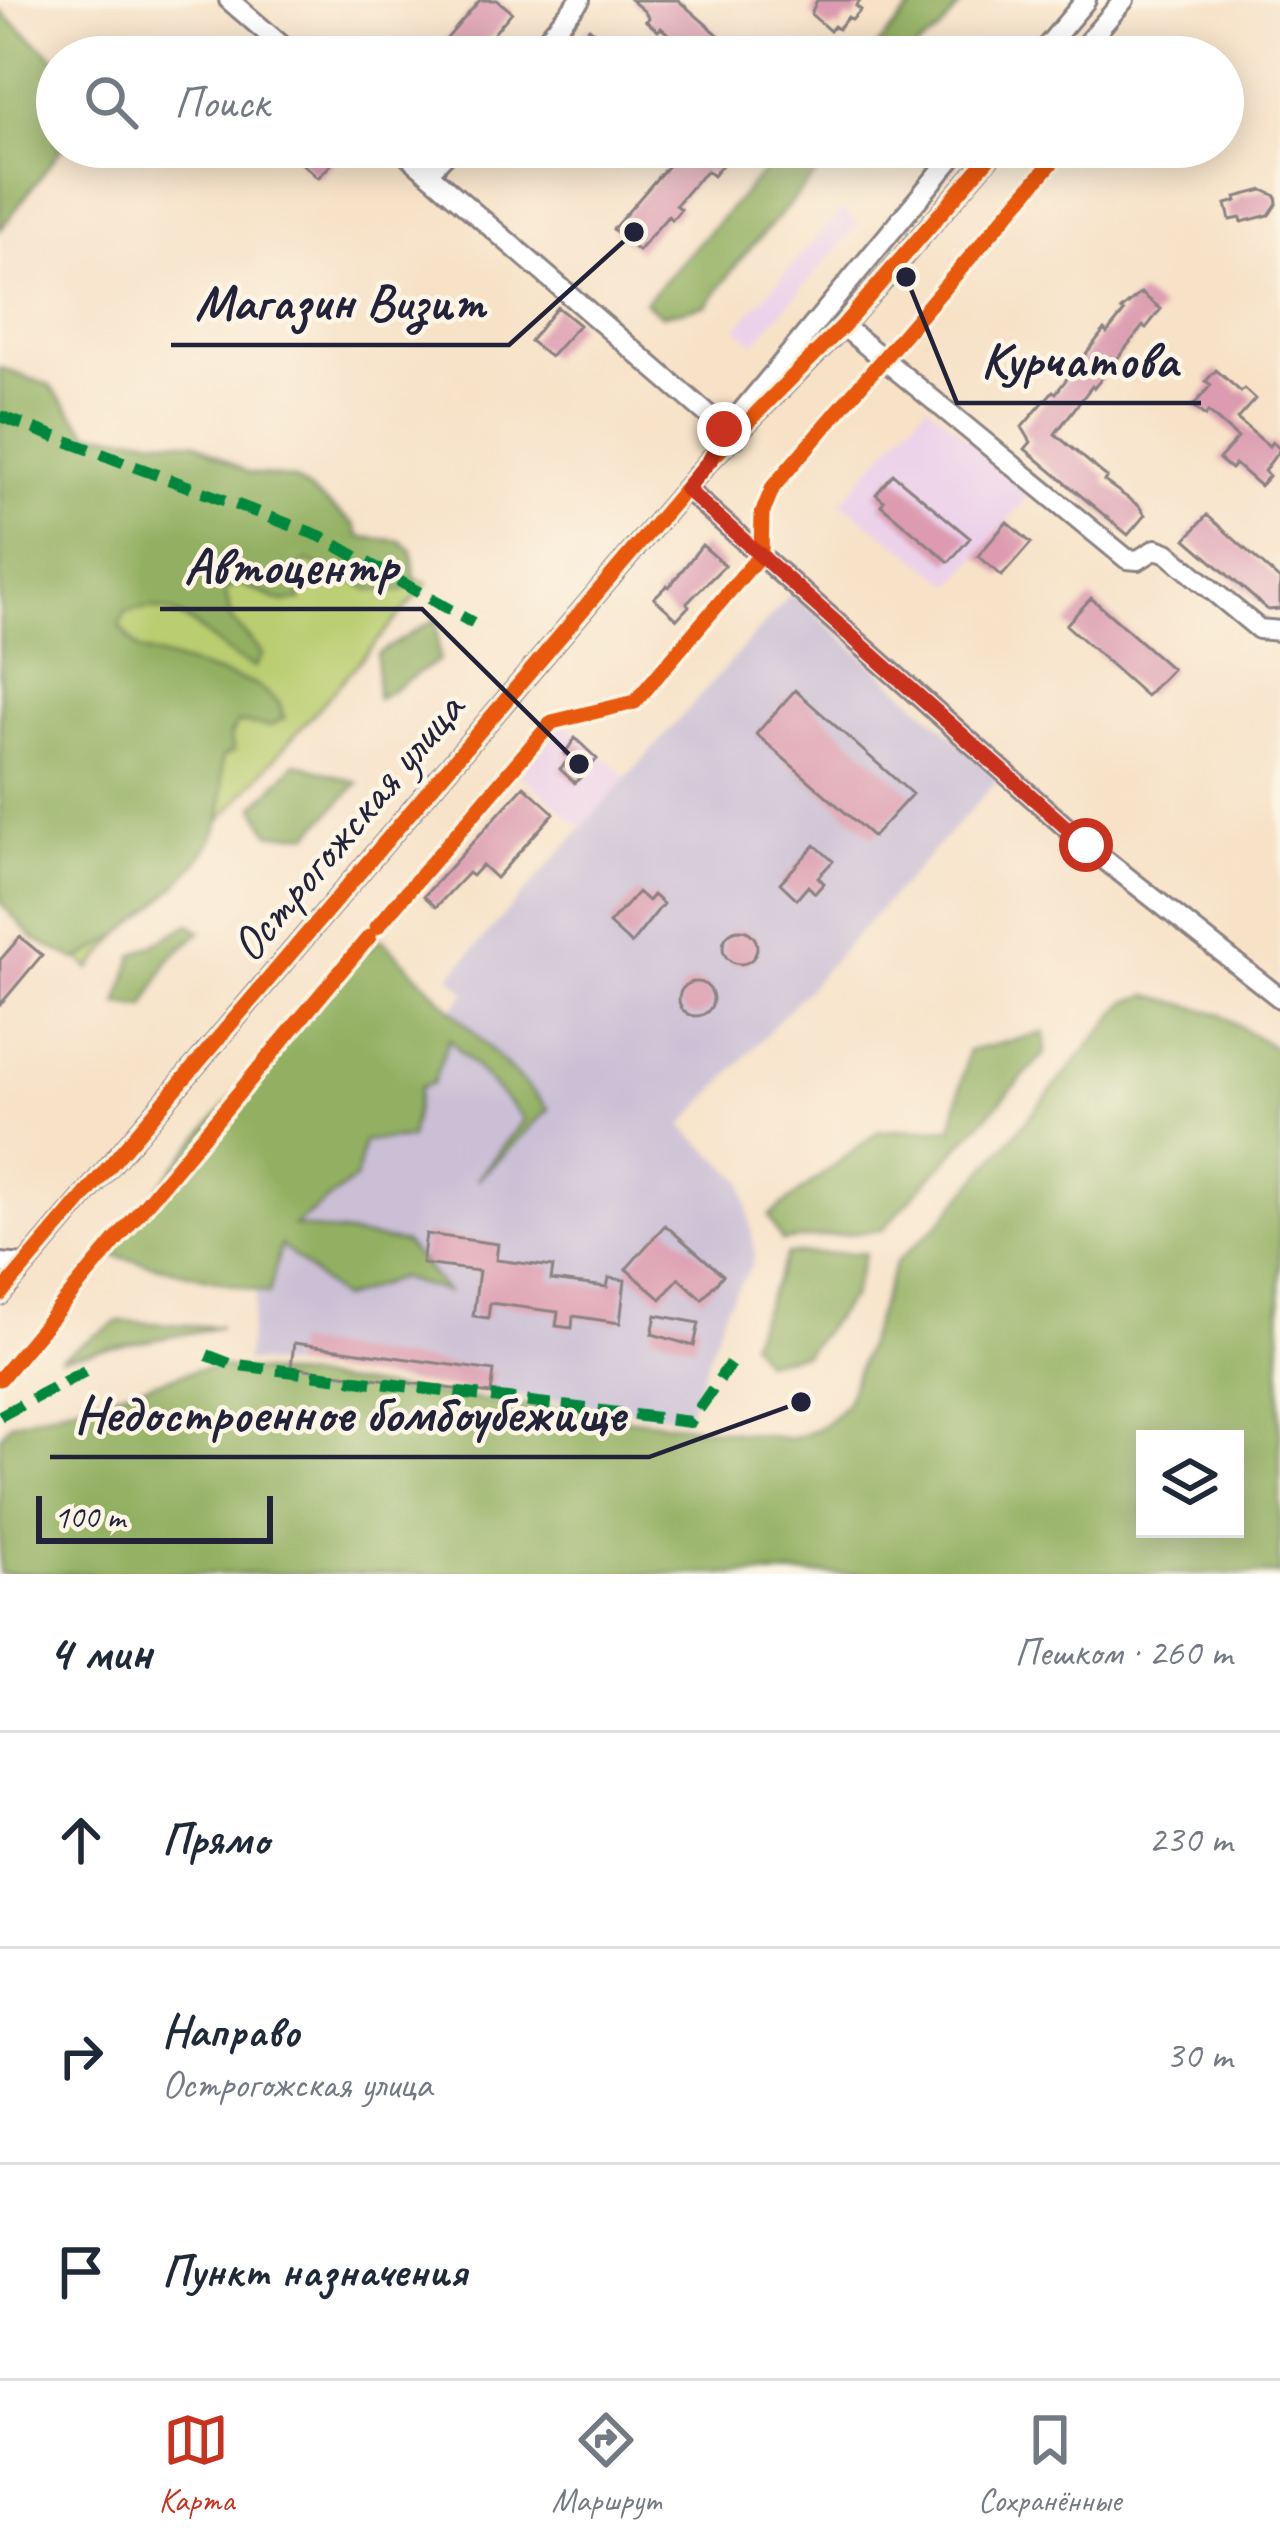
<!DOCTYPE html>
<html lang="ru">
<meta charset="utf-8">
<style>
:root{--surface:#fff;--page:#f6f6f7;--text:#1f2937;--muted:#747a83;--line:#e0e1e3;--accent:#c8321e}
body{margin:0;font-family:Caveat,sans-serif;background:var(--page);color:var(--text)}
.controls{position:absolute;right:36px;bottom:36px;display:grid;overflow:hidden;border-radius:0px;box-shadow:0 6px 30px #0003}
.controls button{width:108px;height:108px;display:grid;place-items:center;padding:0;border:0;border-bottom:3px solid var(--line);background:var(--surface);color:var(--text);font:60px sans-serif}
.scale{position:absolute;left:36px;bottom:30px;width:237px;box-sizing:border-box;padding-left:12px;border:6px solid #22223b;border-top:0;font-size:33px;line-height:42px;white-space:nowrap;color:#22223b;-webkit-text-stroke:9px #fcf5e5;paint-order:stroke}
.stop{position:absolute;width:36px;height:36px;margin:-27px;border:9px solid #c8321e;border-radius:50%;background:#fff}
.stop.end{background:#c8321e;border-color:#fff;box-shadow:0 3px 12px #0008}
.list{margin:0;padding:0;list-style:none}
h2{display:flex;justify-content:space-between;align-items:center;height:156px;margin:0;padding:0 48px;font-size:51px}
h2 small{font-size:39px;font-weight:400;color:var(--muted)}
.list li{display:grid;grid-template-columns:78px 1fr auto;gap:36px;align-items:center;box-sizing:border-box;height:216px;padding:0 48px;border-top:3px solid var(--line)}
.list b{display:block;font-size:45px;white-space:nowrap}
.list p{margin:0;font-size:39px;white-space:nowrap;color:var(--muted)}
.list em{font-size:39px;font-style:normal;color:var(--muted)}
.icon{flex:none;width:66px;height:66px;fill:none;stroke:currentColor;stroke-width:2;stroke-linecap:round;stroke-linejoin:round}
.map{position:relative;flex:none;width:1280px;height:1574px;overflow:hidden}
.search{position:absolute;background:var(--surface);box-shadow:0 6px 30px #0003;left:36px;right:36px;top:36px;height:132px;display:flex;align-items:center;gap:30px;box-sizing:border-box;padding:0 42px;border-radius:66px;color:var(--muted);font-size:45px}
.sheet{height:804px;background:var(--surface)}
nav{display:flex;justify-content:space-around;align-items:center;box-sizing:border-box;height:168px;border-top:3px solid var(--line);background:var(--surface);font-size:33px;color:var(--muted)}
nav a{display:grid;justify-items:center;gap:6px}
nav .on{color:var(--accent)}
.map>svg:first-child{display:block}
.built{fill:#ecd1ea}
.industrial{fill:#cbbfd5}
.green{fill:#bacd70;stroke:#6e7856;stroke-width:3}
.forest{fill:#93b062;stroke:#5a694e;stroke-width:3;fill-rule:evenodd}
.building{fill:#dc9bb0}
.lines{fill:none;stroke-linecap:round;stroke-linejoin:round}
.minor-casing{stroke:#8c8282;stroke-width:24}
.minor{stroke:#fff;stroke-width:18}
.quiet{stroke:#00873e;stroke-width:12;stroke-dasharray:24 12;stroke-linecap:butt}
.cycleway-casing{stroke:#fcf5e5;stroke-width:22}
.cycleway{stroke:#e8590c;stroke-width:15}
.route{stroke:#c8321e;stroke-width:15}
.labels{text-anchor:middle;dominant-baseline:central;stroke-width:9;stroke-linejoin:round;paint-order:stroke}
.street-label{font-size:48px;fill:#22223b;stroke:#fcf5e5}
.leader{fill:none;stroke:#22223b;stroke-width:4.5}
.callout-dot{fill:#22223b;stroke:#fcf5e5;stroke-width:4.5}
.callout-label{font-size:51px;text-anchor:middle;font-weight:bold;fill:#22223b;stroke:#fcf5e5;stroke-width:9;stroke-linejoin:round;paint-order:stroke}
</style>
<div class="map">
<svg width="1280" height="1574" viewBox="0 0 1280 1574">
<rect width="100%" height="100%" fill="#fcf5e5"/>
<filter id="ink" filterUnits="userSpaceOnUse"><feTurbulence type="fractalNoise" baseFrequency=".00833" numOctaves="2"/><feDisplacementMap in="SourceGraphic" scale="24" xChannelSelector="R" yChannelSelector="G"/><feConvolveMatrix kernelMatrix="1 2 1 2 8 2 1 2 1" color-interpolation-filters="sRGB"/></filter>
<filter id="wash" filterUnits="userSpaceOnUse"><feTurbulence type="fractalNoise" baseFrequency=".004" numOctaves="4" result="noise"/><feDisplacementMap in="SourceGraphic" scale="48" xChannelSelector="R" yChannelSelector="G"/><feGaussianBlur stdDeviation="2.7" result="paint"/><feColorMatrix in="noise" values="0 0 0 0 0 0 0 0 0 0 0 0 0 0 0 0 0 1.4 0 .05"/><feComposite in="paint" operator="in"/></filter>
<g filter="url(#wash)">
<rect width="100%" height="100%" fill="#f7e2c8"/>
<path class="built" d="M 842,209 L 859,224 L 754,343 L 737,328 Z
M 927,404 L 1032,492 L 953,585 L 841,502 Z
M 564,722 L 627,777 L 582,828 L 519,773 Z"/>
<path class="industrial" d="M 792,593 L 1000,778 L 682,1126 L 743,1181 L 755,1251 L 753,1263 L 726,1307 L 687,1418 L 245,1361 L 265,1241 L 466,992 L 450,976 Z"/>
<path class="green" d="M 0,442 L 428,583 L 90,969 L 0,884 Z"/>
<path class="forest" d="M 919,0 L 964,0 L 940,31 L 917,48 L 912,57 L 868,57 Z
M 0,11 L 57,60 L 57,147 L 63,147 L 0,230 Z
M 786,147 C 808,147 814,150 818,172 L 739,261 L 707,305 L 661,315 L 645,302 Z
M 0,368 L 49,385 L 89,433 L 195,442 L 248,473 L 294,479 L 354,524 L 360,537 L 401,541 L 412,550 L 415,580 L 402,591 L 371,590 L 308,561 L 294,570 L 301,600 L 283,602 L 238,583 L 225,590 L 231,619 L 263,654 L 255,667 C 207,651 190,594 126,612 L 119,625 L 139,650 L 255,684 L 279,703 L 284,718 L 270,726 L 237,723 L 230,736 L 234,751 L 222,757 C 222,776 224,796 221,814 C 213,866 123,938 77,960 L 34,939 L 0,902 Z
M 436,619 L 439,660 L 377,699 L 377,654 Z
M 296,763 L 358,783 L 310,834 L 270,834 L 255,807 Z
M 190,924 L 201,931 L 168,961 L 145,1007 L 118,1005 L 133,956 Z
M 382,939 L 549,1109 L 477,1180 L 524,1119 L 449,1039 L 433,1083 L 420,1087 L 410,1138 L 364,1141 L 356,1178 L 294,1226 L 405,1243 L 446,1292 L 399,1278 L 341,1299 L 281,1245 L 269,1294 L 104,1253 L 341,966 Z
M 1149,995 L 1220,1014 L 1280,1052 L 1280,1574 L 0,1574 L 0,1436 L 11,1423 L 197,1370 L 222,1367 L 791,1439 C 815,1432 830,1423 846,1403 L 896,1262 L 938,1225 L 1126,1002 ZM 1145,1439 L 1235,1439 L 1235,1529 L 1145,1529 Z
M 1045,1033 L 1045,1053 L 882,1230 L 782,1241 L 769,1216 L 879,1131 L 952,1128 L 968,1051 Z
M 865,1253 L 852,1296 L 805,1354 L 764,1361 L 750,1341 L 787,1254 Z
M 119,1321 L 220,1327 L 59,1358 Z"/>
<g id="blocks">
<path class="building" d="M 480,0 L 497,0 L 512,12 L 474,57 L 446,57 L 437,50 Z
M 631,0 L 678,0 L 744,57 L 696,57 L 661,28 L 658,31 L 646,21 L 649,18 L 644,11 Z
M 817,0 L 861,0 L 856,6 L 861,10 L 852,20 L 848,17 L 838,29 L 834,26 L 830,31 L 811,14 Z
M 589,28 L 612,47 L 604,57 L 565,57 Z
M 310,147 L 348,147 L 318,178 L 298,160 Z
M 684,147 L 727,147 L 716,160 L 722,165 L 713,176 L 707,171 L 696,182 L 676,205 L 681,209 L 672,220 L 668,216 L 638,251 L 613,229 Z
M 1263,190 L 1276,196 L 1277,203 L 1269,215 L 1242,222 L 1241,218 L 1230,220 L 1226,204 L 1237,201 L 1236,197 Z
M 1141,293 L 1161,309 L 1146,328 L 1143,326 L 1094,388 L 1092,386 L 1055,434 L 1107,477 L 1104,481 L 1139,506 L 1145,515 L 1128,535 L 1025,449 L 1031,442 L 1022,427 L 1053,391 L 1056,393 L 1104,330 L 1107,333 L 1124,312 L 1121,310 Z
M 557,307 L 579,325 L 550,357 L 530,341 Z
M 1216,370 L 1241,392 L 1244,389 L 1255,399 L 1237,419 L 1269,446 L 1272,442 L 1280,449 L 1264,471 L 1269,476 L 1260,486 L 1235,464 L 1231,469 L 1219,459 L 1238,438 L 1208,412 L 1205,416 L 1193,406 L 1211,385 L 1206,381 Z
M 893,474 L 970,538 L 949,562 L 881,505 L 884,501 L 876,494 Z
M 1207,515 L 1280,580 L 1280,609 L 1268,610 L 1186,539 Z
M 1007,522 L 1031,543 L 1002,576 L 978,556 Z
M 702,545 L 725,565 L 687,603 L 689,606 L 677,619 L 654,598 L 667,585 L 669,587 Z
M 1091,598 L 1172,669 L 1146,696 L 1066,625 Z
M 795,690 L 912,794 L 873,837 L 756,734 Z
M 575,738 L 597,759 L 575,783 L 560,769 L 570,758 L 565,753 Z
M 524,786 L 554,813 L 496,878 L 482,865 L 472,876 L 468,873 L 436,907 L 424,896 Z
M 815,845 L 833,861 L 818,877 L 824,883 L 815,893 L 808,886 L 797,899 L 780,883 Z
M 638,892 L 648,901 L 653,895 L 663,904 L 631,944 L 609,924 Z
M723 947a17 17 0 1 1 34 0a17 17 0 1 1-34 0Z
M 20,937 L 42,955 L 0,1005 L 0,960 Z
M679 999a17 17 0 1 1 34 0a17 17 0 1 1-34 0Z
M 665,1225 L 723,1275 L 702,1299 L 679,1278 L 661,1299 L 626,1269 Z
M 426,1234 L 498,1244 L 496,1260 L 553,1267 L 551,1280 L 607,1287 L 609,1278 L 625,1280 L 620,1323 L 573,1316 L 572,1328 L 556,1326 L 558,1312 L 490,1303 L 488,1318 L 473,1316 L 479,1271 L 422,1264 Z
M 656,1315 L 699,1323 L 694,1346 L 652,1334 Z
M 294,1343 L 494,1371 L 491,1394 L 291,1367 Z"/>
</g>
</g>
<g filter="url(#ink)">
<use href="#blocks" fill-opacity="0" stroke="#8c8282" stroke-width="3"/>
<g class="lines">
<defs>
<path id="minor" d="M 229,0 L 295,57
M 531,57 L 580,0
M 1038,57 L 1086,0
M 1075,57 L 1124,0
M 398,147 L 735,438
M 428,173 L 452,147
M 843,326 L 1127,559 L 1138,560 L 1156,549 L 1167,553 L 1259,629 L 1280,631
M 719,439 L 961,147
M 686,489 L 1086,845 L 1280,998
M 0,1263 L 25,1265
M 0,1295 L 710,460 L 843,326 L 998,147"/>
</defs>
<use href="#minor" class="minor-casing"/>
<use href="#minor" class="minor"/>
<path class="quiet" d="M 0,416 L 320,536 L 473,623
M 207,1355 L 230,1364 L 690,1422 L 730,1364
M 0,1416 L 87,1370"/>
<defs>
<path id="cycleway" d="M 377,927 L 552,722 L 635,702 L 761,554 L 762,514 L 773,487 L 1065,147
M 0,1295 L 710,460 L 843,326 L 998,147
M 0,1379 L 369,937"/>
</defs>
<use href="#cycleway" class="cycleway-casing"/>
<use href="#cycleway" class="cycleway"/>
</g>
</g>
<g class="lines" filter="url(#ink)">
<path class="route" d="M 724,429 L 710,460 L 686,489 L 1086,845"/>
</g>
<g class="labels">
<g class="street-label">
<text transform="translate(347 827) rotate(-50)">Острогожская улица</text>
</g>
</g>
<path class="leader" d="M634 232L509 345H171M906 277L957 403H1201M579 764L422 609H160M801 1402L649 1457H50"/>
<g class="callout-dot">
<circle cx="634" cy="232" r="12"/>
<circle cx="906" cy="277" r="12"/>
<circle cx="579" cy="764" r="12"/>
<circle cx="801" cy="1402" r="12"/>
</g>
<g class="callout-label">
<text x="340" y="319">Магазин Визит</text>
<text x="1079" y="377">Курчатова</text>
<text x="291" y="583">Автоцентр</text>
<text x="350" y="1431">Недостроенное бомбоубежище</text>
</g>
</svg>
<div class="controls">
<button><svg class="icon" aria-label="layers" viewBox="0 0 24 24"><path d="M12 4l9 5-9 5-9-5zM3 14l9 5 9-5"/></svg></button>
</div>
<div class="scale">100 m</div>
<div class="stop" style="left:1086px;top:845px"></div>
<div class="stop end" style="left:724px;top:429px"></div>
<div class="search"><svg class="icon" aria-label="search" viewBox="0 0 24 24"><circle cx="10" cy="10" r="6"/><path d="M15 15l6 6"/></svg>Поиск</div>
</div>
<section class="sheet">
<h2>4 мин<small>Пешком · 260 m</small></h2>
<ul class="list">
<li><svg class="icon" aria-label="ahead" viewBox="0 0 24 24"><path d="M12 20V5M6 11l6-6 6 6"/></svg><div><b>Прямо</b></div><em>230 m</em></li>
<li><svg class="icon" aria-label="right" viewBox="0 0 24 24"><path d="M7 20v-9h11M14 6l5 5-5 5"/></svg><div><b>Направо</b><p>Острогожская улица</p></div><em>30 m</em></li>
<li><svg class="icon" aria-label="arrive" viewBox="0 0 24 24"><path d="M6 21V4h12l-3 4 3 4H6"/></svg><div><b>Пункт назначения</b></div></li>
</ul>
</section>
<nav>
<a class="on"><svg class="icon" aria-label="map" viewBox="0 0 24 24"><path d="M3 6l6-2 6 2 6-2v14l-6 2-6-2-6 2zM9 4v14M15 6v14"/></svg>Карта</a>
<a><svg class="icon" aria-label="directions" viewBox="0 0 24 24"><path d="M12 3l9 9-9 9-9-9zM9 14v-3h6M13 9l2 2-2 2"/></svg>Маршрут</a>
<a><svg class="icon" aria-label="saved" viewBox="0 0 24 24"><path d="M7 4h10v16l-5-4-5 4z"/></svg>Сохранённые</a>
</nav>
